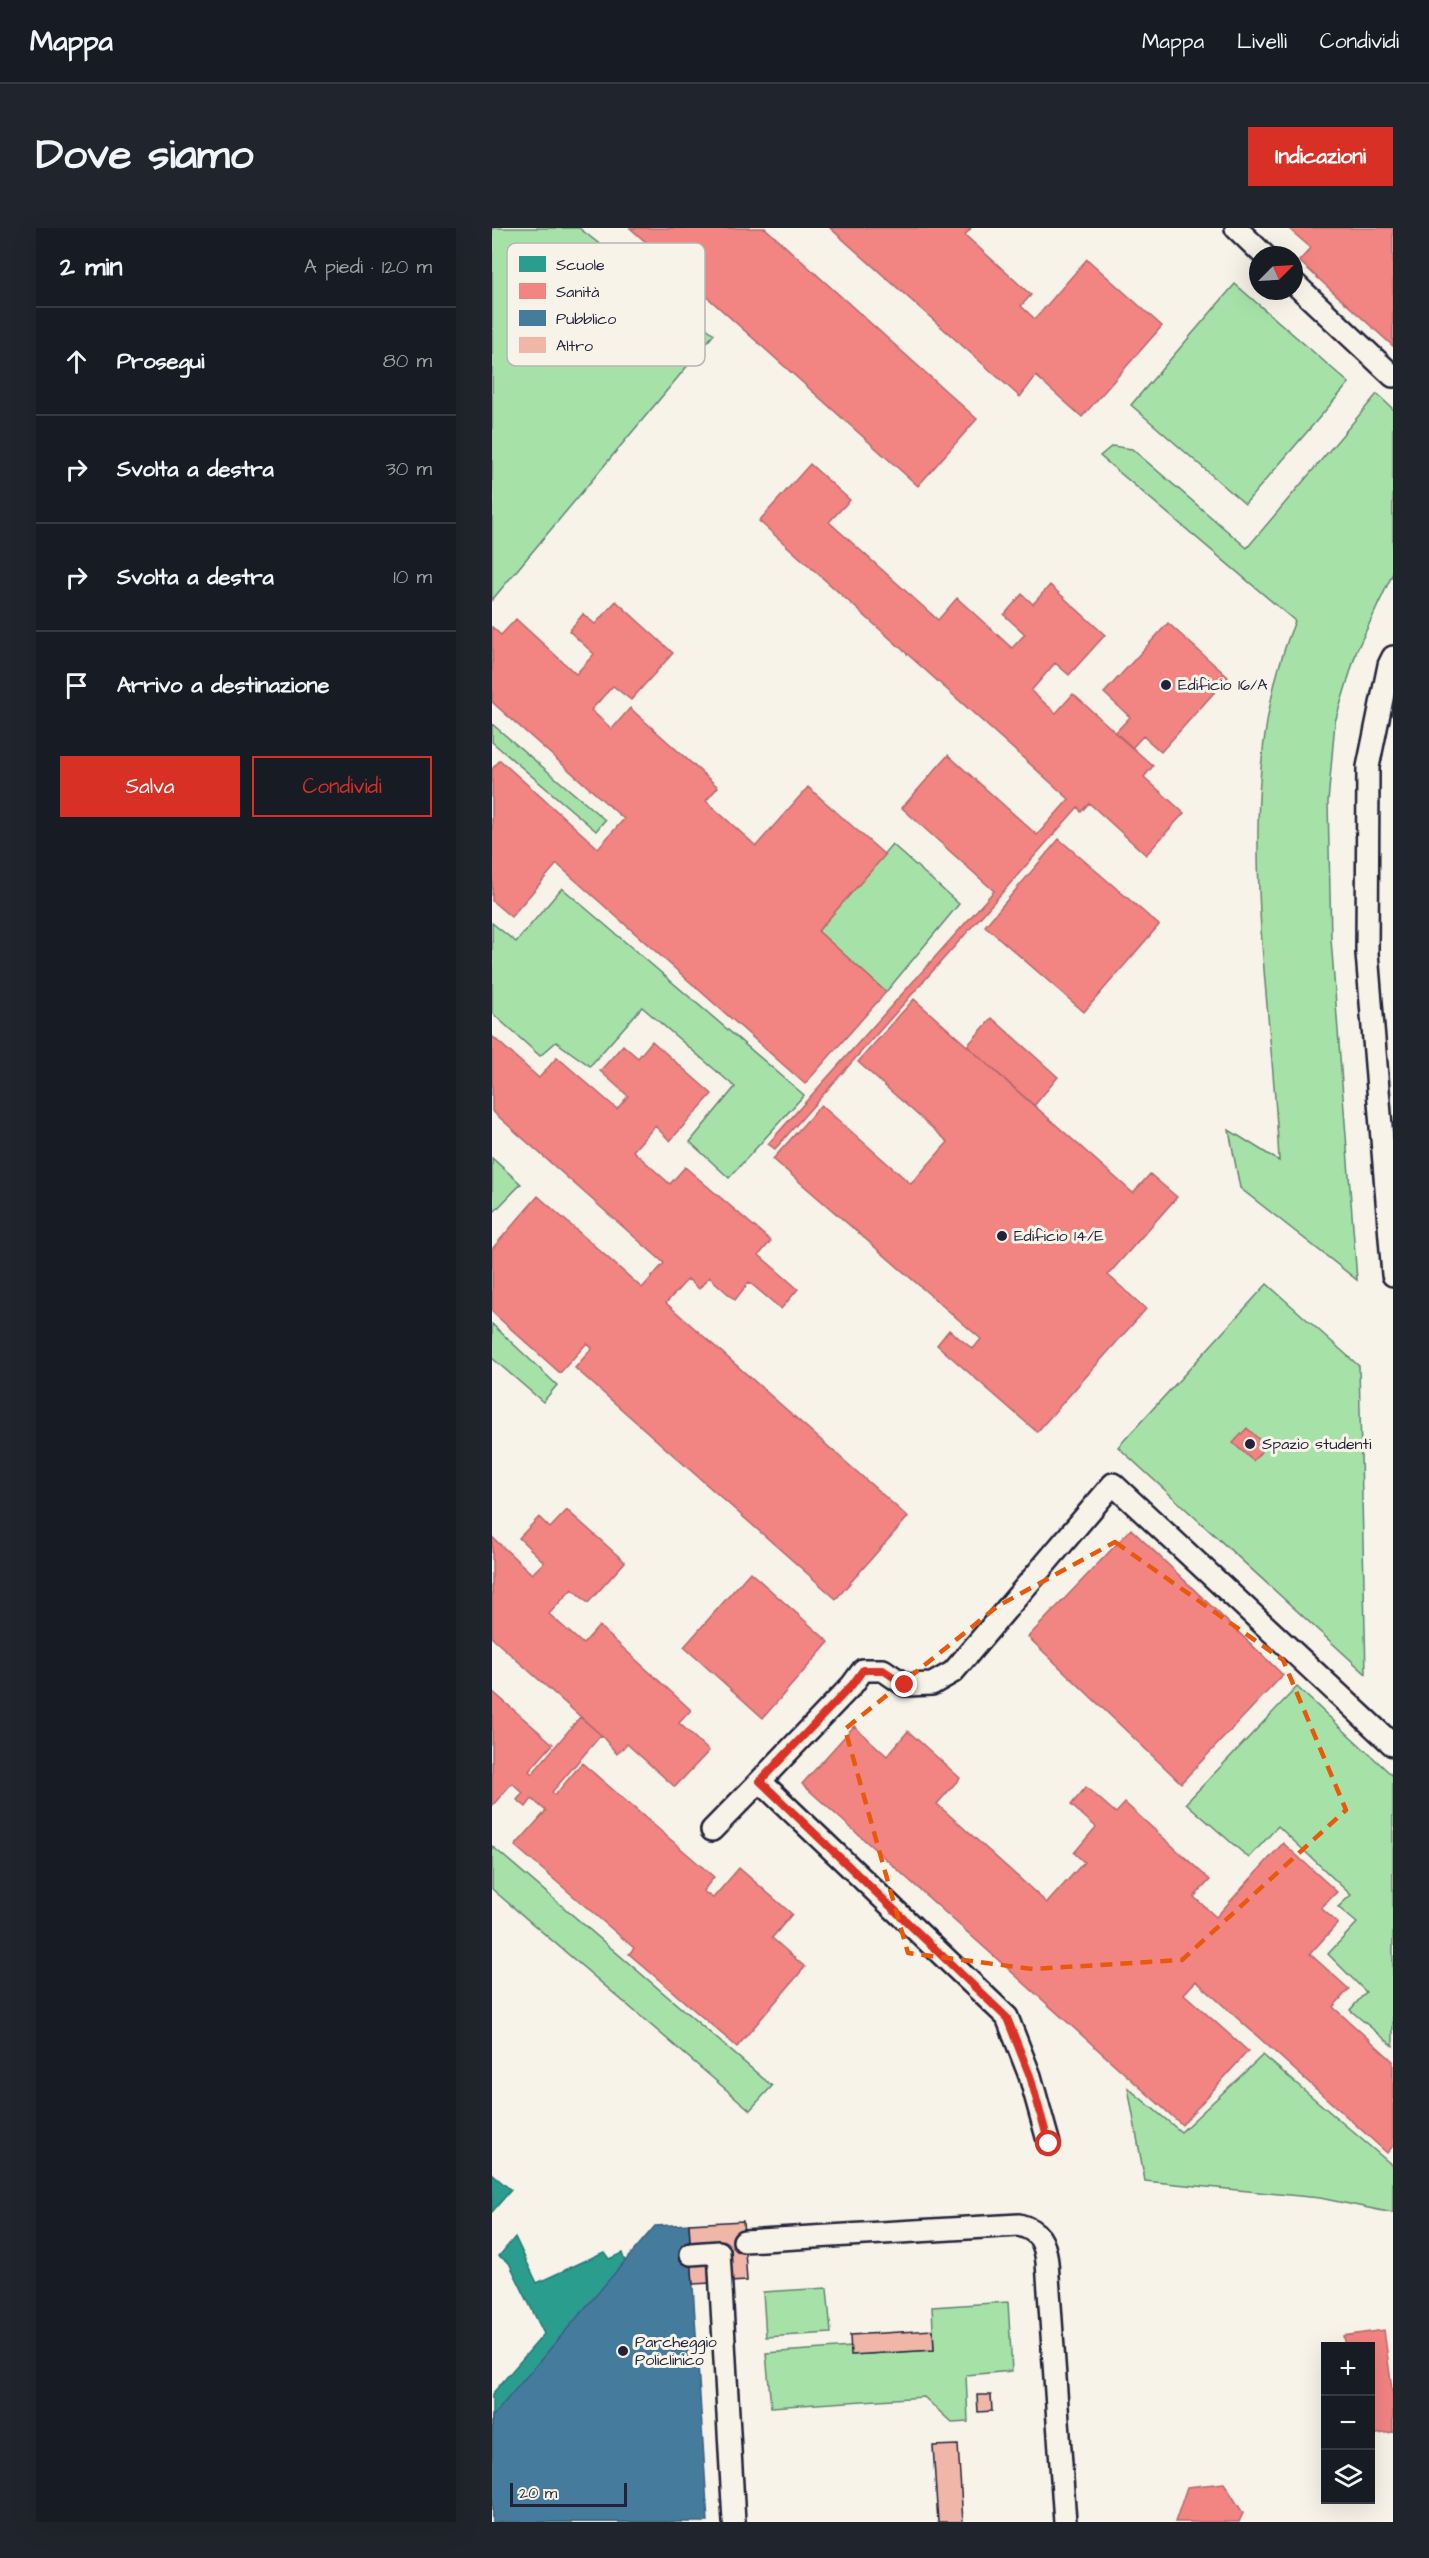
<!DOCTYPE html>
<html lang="it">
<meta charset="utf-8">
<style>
:root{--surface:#171b24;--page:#20242c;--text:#f1f3f6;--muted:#9ea1a6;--line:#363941;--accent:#d93025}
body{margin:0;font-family:"Architects Daughter",sans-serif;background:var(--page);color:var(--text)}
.controls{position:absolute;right:18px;bottom:18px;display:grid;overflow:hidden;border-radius:0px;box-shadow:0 6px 24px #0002}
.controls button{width:54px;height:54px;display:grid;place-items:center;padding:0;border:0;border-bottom:2px solid var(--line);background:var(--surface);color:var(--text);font:30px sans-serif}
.compass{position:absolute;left:757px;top:18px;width:54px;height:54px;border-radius:50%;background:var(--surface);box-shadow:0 6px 24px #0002;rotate:66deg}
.scale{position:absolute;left:18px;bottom:15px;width:117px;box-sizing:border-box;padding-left:6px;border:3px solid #22223b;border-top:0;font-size:16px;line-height:21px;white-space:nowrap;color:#22223b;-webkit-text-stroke:4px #f7f3e8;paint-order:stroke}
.stop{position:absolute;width:18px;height:18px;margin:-14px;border:4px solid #d93025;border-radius:50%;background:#fff}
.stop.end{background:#d93025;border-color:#fff;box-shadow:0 2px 6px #0008}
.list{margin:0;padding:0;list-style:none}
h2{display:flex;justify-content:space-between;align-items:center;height:78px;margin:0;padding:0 24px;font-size:26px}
h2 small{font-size:20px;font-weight:400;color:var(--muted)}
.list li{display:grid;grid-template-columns:39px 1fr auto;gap:18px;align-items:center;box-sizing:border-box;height:108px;padding:0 24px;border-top:2px solid var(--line)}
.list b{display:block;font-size:22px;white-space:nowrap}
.list em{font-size:20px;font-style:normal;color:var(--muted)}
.actions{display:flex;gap:12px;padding:18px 24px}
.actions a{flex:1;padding:14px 0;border:2px solid var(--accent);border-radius:0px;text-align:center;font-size:21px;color:var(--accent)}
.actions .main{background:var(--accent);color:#fff}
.icon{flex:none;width:33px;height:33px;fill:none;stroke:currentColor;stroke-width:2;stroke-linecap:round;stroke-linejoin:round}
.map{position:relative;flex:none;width:901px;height:2294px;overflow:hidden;border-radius:0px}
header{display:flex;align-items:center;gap:36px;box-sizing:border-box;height:84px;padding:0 30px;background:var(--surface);border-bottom:2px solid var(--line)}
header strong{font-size:28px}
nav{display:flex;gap:33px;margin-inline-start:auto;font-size:21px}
.intro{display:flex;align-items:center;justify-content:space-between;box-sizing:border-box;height:144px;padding:0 36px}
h1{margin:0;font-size:42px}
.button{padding:15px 27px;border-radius:0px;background:var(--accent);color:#fff;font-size:21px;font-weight:700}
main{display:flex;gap:36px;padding:0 36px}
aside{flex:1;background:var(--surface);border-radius:0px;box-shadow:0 6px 24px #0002}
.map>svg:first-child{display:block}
.green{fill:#a6e2a8;stroke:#648272;stroke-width:1.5}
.schools{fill:#2a9d8f;stroke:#287876;stroke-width:1.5}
.health{fill:#f28482;stroke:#b4676d;stroke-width:1.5}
.public{fill:#457b9d;stroke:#3a6080;stroke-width:1.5}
.building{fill:#f0b7a8;stroke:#22223b;stroke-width:1.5}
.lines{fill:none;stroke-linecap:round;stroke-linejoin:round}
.lane-casing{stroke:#22223b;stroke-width:26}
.lane{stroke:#f7f3e8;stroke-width:21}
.route{stroke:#d93025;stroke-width:8}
.marked{fill:none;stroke:#e8590c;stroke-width:4.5;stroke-dasharray:12 8;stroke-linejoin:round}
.poi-dot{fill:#22223b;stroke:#f7f3e8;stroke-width:2}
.labels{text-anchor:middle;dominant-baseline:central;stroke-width:6;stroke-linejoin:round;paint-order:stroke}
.poi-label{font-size:16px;fill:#22223b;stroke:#f7f3e8;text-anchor:start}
.key{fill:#f7f3e8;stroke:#b7b4b4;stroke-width:1.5}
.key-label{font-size:16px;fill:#22223b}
</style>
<header>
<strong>Mappa</strong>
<nav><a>Mappa</a><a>Livelli</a><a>Condividi</a></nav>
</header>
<div class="intro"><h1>Dove siamo</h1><a class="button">Indicazioni</a></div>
<main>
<aside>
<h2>2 min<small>A piedi · 120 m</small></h2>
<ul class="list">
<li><svg class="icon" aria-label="ahead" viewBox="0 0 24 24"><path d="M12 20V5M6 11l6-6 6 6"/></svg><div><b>Prosegui</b></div><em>80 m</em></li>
<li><svg class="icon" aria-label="right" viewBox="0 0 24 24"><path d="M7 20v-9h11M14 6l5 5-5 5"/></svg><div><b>Svolta a destra</b></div><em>30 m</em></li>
<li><svg class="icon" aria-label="right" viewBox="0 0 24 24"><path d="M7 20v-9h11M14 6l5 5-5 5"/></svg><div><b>Svolta a destra</b></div><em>10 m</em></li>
<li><svg class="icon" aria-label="arrive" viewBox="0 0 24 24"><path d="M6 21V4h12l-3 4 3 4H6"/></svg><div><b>Arrivo a destinazione</b></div></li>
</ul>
<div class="actions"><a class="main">Salva</a><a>Condividi</a></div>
</aside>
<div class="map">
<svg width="901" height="2294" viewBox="0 0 901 2294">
<rect width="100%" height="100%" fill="#f7f3e8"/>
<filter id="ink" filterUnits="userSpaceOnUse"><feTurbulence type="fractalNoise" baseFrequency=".0167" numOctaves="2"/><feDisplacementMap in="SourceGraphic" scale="12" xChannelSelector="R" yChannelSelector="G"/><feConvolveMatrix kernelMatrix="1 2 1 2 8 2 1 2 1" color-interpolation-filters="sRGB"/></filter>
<g filter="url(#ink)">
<path class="green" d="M 0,0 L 87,0 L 222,106 L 0,372 Z
M 743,56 L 857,155 L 753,276 L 639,177 Z
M 885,166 L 901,181 L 901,345 L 865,422 L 843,494 L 836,574 L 839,711 L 865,1052 L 748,960 L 737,902 L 787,933 C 780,762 735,556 803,393 L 608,228 L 620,218 L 640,221 L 755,320 Z
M 0,496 L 113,592 L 104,603 L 0,514 Z
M 400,616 L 467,676 L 394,764 L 326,703 Z
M 70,660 L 312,867 L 237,950 L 198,914 L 243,859 L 150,779 L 98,838 L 64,814 L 48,828 L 0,785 L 0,695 L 24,714 Z
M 0,930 L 29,956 L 0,986 Z
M 775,1056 L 867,1138 L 874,1446 L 626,1219 Z
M 0,1096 L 65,1157 L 51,1174 L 0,1130 Z
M 805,1459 L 901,1548 L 901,1818 L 858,1782 L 874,1764 L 836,1726 L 865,1695 L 846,1679 L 859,1667 L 786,1598 L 757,1630 L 694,1575 Z
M 0,1618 L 280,1858 L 258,1882 L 0,1661 Z
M 771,1827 L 901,1938 L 901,1985 L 828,1970 L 653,1953 L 636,1860 L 689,1904 Z
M 335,2060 L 339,2105 L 274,2109 L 271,2064 Z
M 516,2074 L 520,2143 L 474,2147 L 476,2194 L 460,2195 L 432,2169 L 279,2179 L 274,2125 L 359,2119 L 360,2127 L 442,2122 L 440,2079 Z"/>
<path class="schools" d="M 0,1946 L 19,1962 L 0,1984 Z
M 23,2009 L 45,2055 L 112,2024 L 117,2031 L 130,2025 L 142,2061 L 158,2062 L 154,2103 L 156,2145 L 168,2144 L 175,2294 L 0,2294 L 0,2166 L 52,2106 L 17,2035 L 7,2028 Z"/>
<path class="health" d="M 138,0 L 273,0 L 485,191 L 426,258 Z
M 338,0 L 479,0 L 473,7 L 539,67 L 529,78 L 543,91 L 595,31 L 670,98 L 590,189 L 544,148 L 528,169 Z
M 796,0 L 901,0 L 901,118 L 807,33 L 819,20 Z
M 318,236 L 358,272 L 337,294 L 446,392 L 465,370 L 520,420 L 533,406 L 512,387 L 530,366 L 541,376 L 558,357 L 613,407 L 577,447 L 563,435 L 539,463 L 564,485 L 581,466 L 661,538 L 652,549 L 692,585 L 654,627 L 597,575 L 589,584 L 586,579 L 283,921 L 276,916 L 502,663 L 410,580 L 456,527 L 545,607 L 577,571 L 267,293 Z
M 124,373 L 181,425 L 139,472 L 121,458 L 99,482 L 120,501 L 138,480 L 226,559 L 214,573 L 264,618 L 316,559 L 393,627 L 326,703 L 394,764 L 313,856 L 65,636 L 19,689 L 0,673 L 0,541 L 8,532 L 106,620 L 132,591 L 0,474 L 0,399 L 9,407 L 24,391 L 84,446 L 102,426 L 77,403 L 91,386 L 103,396 Z
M 676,395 L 736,449 L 669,524 L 651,508 L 640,520 L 623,505 L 638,489 L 612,465 Z
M 567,611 L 667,697 L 592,784 L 493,698 Z
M 422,771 L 641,965 L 658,946 L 685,969 L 616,1047 L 654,1081 L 545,1204 L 445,1117 L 457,1102 L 481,1121 L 489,1111 L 281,931 L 329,877 L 419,956 L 456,914 L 366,834 Z
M 500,790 L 566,849 L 542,878 L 475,818 Z
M 0,808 L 47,850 L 65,829 L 125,881 L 136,868 L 108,843 L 131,817 L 146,830 L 160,813 L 220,866 L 178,913 L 163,898 L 141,923 L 178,956 L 193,939 L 279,1013 L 267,1027 L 306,1061 L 289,1081 L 257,1054 L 243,1072 L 217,1049 L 207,1061 L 196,1051 L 174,1075 L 416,1289 L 344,1371 L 83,1140 L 100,1120 L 95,1115 L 68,1145 L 0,1084 L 0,1021 L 46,968 L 150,1060 L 172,1035 L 0,883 Z
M 755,1200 L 774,1218 L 761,1233 L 741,1215 Z
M 75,1282 L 133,1334 L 96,1375 L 80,1361 L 57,1386 L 91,1416 L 107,1398 L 199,1482 L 187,1495 L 217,1523 L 183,1559 L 135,1516 L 125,1526 L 109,1507 L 0,1410 L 0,1309 L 40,1346 L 52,1334 L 27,1310 L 47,1289 L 58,1300 Z
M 639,1301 L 791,1447 L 689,1555 L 536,1409 Z
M 258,1344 L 337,1414 L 271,1490 L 192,1419 Z
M 0,1463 L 61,1516 L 37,1543 L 40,1546 L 88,1489 L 109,1507 L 60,1564 L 63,1567 L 90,1535 L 222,1649 L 211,1663 L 221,1670 L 247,1640 L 300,1686 L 280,1710 L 313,1739 L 245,1819 L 137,1726 L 142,1720 L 23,1618 L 54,1583 L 40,1571 L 34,1579 L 25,1572 L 31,1565 L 20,1555 L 0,1578 Z
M 362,1498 L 395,1528 L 416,1503 L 468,1550 L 445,1576 L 555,1675 L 592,1634 L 582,1625 L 604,1599 L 579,1577 L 594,1559 L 624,1585 L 633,1575 L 718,1652 L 702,1669 L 724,1689 L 791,1615 L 845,1664 L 829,1680 L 846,1695 L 818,1726 L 857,1761 L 841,1779 L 901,1833 L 901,1918 L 895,1925 L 704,1753 L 692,1766 L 756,1823 L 690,1897 L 310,1556 Z
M 892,2102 L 901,2169 L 901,2204 L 878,2207 L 878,2118 L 853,2118 L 851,2108 Z
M 732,2255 L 751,2285 L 747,2294 L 683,2294 L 695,2259 Z"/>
<path class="public" d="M 197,1996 L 216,2294 L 0,2294 L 0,2189 L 163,1998 Z"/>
<path class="building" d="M 251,1993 L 255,2053 L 201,2056 L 197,1996 Z
M 441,2102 L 442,2122 L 359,2127 L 358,2107 Z
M 485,2167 L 499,2167 L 500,2183 L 486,2184 Z
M 466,2217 L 471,2294 L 446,2294 L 441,2218 Z"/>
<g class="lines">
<defs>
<path id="lane" d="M 744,0 L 772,27
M 802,55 L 901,148
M 901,429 L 897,437 L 876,539 L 875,725 L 901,1047
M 220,1602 L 268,1553
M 557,1916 L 538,1848 L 515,1789 L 268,1553 L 360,1457 L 371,1442 L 391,1442 L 413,1457 L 440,1456 L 461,1444 L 621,1256 L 901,1517
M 252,2013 L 527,1997 C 547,2002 553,2014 555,2034 L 573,2294
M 199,2026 L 227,2024 L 242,2294"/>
</defs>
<use href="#lane" class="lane-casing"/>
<use href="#lane" class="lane"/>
</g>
</g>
<g class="lines" filter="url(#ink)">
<path class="route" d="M 413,1457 L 391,1442 L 371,1442 L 360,1457 L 268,1553 L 515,1790 L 538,1848 L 557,1916"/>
</g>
<path class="marked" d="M 623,1314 L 791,1432 L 854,1582 L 690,1732 L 541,1741 L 416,1725 L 353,1501 L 506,1378 Z"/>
<g class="poi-dot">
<circle cx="674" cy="457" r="6"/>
<circle cx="510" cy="1008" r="6"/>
<circle cx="758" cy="1216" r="6"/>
<circle cx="131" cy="2123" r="6"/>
</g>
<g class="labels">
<g class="poi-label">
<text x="686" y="457">Edificio 16/A</text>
<text x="522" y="1008">Edificio 14/E</text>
<text x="770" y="1216">Spazio studenti</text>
<text x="143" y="2114">Parcheggio<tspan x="143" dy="18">Policlinico</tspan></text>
</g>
</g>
<rect x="15" y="15" width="198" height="123" rx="9" class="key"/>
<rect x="27" y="28" width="27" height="16" fill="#2a9d8f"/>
<rect x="27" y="55" width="27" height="16" fill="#f28482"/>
<rect x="27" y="82" width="27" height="16" fill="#457b9d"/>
<rect x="27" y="109" width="27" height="16" fill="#f0b7a8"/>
<g class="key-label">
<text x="64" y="42">Scuole</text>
<text x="64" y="69">Sanità</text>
<text x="64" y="96">Pubblico</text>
<text x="64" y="123">Altro</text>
</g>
</svg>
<div class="controls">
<button>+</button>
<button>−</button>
<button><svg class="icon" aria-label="layers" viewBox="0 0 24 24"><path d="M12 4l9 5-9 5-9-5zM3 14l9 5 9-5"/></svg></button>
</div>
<svg class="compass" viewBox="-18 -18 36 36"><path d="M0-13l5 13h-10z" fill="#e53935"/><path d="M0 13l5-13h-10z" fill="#9ea1a6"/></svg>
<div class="scale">20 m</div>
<div class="stop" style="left:557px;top:1916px"></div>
<div class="stop end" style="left:413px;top:1457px"></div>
</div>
</main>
